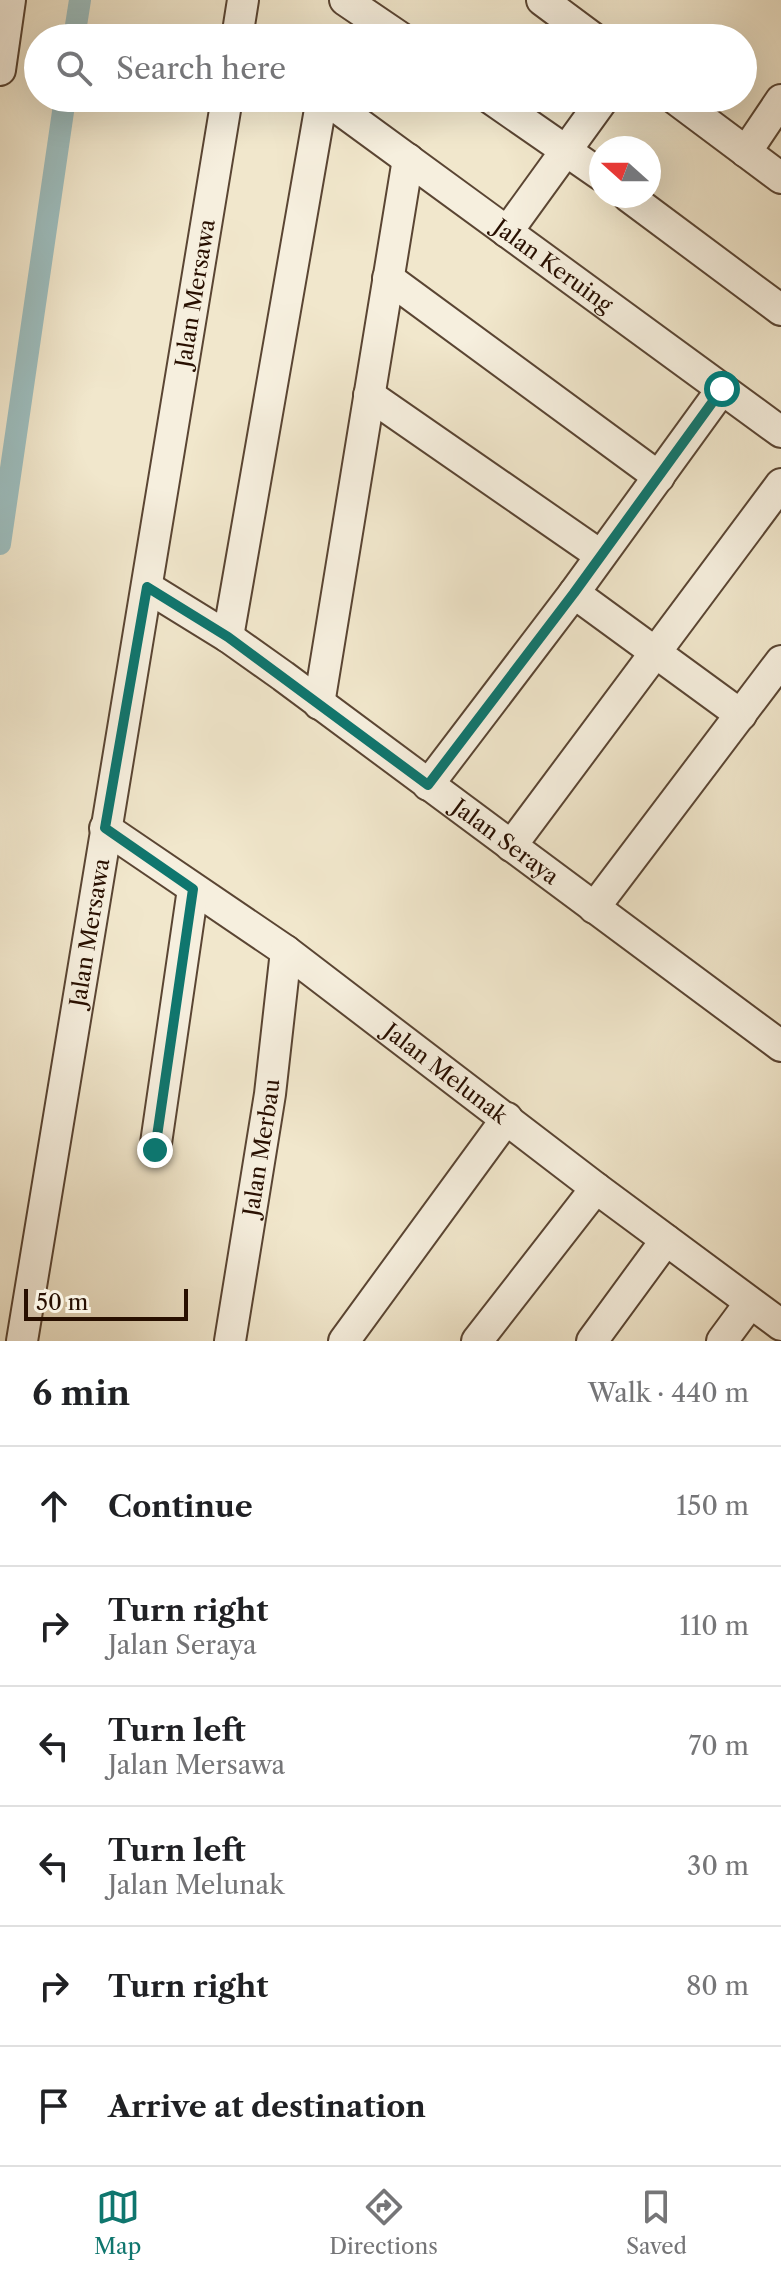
<!DOCTYPE html>
<meta charset="utf-8">
<style>
:root{--surface:#fff;--page:#f2f2f2;--text:#202124;--muted:#757577;--line:#e0e0e0;--accent:#0f766e}
body{margin:0;font-family:"Libre Caslon Text",serif;background:var(--page);color:var(--text)}
.compass{position:absolute;left:589px;top:136px;width:72px;height:72px;border-radius:50%;background:var(--surface);box-shadow:0 8px 32px #0002;rotate:291deg}
.scale{position:absolute;left:24px;bottom:20px;width:164px;box-sizing:border-box;padding-left:8px;border:4px solid #280f00;border-top:0;font-size:22px;line-height:28px;white-space:nowrap;color:#280f00;-webkit-text-stroke:6px #f6efde;paint-order:stroke}
.stop{position:absolute;width:24px;height:24px;margin:-18px;border:6px solid #0f766e;border-radius:50%;background:#fff}
.stop.end{background:#0f766e;border-color:#fff;box-shadow:0 2px 8px #0008}
.list{margin:0;padding:0;list-style:none}
h2{display:flex;justify-content:space-between;align-items:center;height:104px;margin:0;padding:0 32px;font-size:34px}
h2 small{font-size:26px;font-weight:400;color:var(--muted)}
.list li{display:grid;grid-template-columns:52px 1fr auto;gap:24px;align-items:center;box-sizing:border-box;height:120px;padding:0 32px;border-top:2px solid var(--line)}
.list b{display:block;font-size:30px;white-space:nowrap}
.list p{margin:0;font-size:26px;white-space:nowrap;color:var(--muted)}
.list em{font-size:26px;font-style:normal;color:var(--muted)}
.icon{flex:none;width:44px;height:44px;fill:none;stroke:currentColor;stroke-width:2;stroke-linecap:round;stroke-linejoin:round}
.map{position:relative;flex:none;width:781px;height:1341px;overflow:hidden}
.search{position:absolute;background:var(--surface);box-shadow:0 8px 32px #0002;left:24px;right:24px;top:24px;height:88px;display:flex;align-items:center;gap:20px;box-sizing:border-box;padding:0 28px;border-radius:44px;color:var(--muted);font-size:30px}
.sheet{height:824px;background:var(--surface)}
nav{display:flex;justify-content:space-around;align-items:center;box-sizing:border-box;height:112px;border-top:2px solid var(--line);background:var(--surface);font-size:22px;color:var(--muted)}
nav a{display:grid;justify-items:center;gap:4px}
nav .on{color:var(--accent)}
.map>svg:first-child{display:block}
.lines{fill:none;stroke-linecap:round;stroke-linejoin:round}
.canal{stroke:#9dbebf;stroke-width:22}
.minor-casing{stroke:#5a4533;stroke-width:34}
.minor{stroke:#f6efde;stroke-width:30}
.route{stroke:#0f766e;stroke-width:10}
.labels{text-anchor:middle;dominant-baseline:central;stroke-width:6;stroke-linejoin:round;paint-order:stroke}
.street-label{font-size:22px;fill:#280f00;stroke:#f6efde}
</style>
<div class="map">
<svg width="781" height="1341" viewBox="0 0 781 1341">
<rect width="100%" height="100%" fill="#f1e7cc"/>
<filter id="stains"><feTurbulence type="fractalNoise" baseFrequency=".0025" numOctaves="4"/><feColorMatrix values="0 0 0 0 .2 0 0 0 0 .09 0 0 0 0 .02 0 0 0 .5 -.17"/></filter>
<radialGradient id="worn" r=".72"><stop offset=".6" stop-color="#630" stop-opacity="0"/><stop offset="1" stop-color="#630" stop-opacity=".3"/></radialGradient>
<g class="lines">
<path class="canal" d="M 74,38 L 80,0
M 0,544 L 65,98"/>
<defs>
<g id="minor">
<path d="M 345,0 L 401,38"/>
<path d="M 542,0 L 593,38"/>
<path d="M 237,38 L 243,0"/>
<path d="M 0,70 L 10,0"/>
<path id="s1" d="M 324,98 L 781,432"/>
<path d="M 490,98 L 601,175"/>
<path d="M 674,98 L 781,178"/>
<path d="M 746,152 L 781,100"/>
<path d="M 628,196 L 781,310"/>
<path d="M 507,232 L 604,98"/>
<path d="M 388,278 L 659,477"/>
<path d="M 369,395 L 600,555"/>
<path id="s2" d="M 147,587 L 228,637 L 283,676 L 781,1046"/>
<path d="M 574,593 L 741,715"/>
<path d="M 228,637 L 322,98"/>
<path d="M 319,704 L 408,159"/>
<path d="M 428,785 L 574,593 L 722,389"/>
<path id="s3" d="M 105,828 L 286,951 L 596,1188 L 781,1325"/>
<path d="M 511,846 L 781,484"/>
<path d="M 594,908 L 781,661"/>
<path d="M 155,1150 L 193,889"/>
<path id="s4" d="M 22,1341 L 227,98"/>
<path id="s5" d="M 230,1341 L 270,1094 L 286,951"/>
<path d="M 344,1341 L 507,1118"/>
<path d="M 477,1341 L 596,1188"/>
<path d="M 592,1341 L 666,1240"/>
<path d="M 722,1341 L 750,1303"/>
</g>
</defs>
<use href="#minor" class="minor-casing"/>
<use href="#minor" class="minor"/>
</g>
<g class="lines">
<path class="route" d="M 155,1150 L 193,889 L 105,828 L 147,587 L 228,637 L 428,785 L 574,593 L 722,389"/>
</g>
<g class="labels">
<g class="street-label">
<text stroke="none"><textPath href="#s1" startOffset="284">Jalan Keruing</textPath></text>
<text stroke="none"><textPath href="#s4" startOffset="1062">Jalan Mersawa</textPath></text>
<text stroke="none"><textPath href="#s2" startOffset="440">Jalan Seraya</textPath></text>
<text stroke="none"><textPath href="#s4" startOffset="414">Jalan Mersawa</textPath></text>
<text stroke="none"><textPath href="#s3" startOffset="420">Jalan Melunak</textPath></text>
<text stroke="none"><textPath href="#s5" startOffset="196">Jalan Merbau</textPath></text>
</g>
</g>
<rect width="100%" height="100%" filter="url(#stains)"/>
<rect width="100%" height="100%" fill="url(#worn)"/>
</svg>
<svg class="compass" viewBox="-18 -18 36 36"><path d="M0-13l5 13h-10z" fill="#e53935"/><path d="M0 13l5-13h-10z" fill="#757577"/></svg>
<div class="scale">50 m</div>
<div class="stop" style="left:722px;top:389px"></div>
<div class="stop end" style="left:155px;top:1150px"></div>
<div class="search"><svg class="icon" aria-label="search" viewBox="0 0 24 24"><circle cx="10" cy="10" r="6"/><path d="M15 15l6 6"/></svg>Search here</div>
</div>
<section class="sheet">
<h2>6 min<small>Walk · 440 m</small></h2>
<ul class="list">
<li><svg class="icon" aria-label="ahead" viewBox="0 0 24 24"><path d="M12 20V5M6 11l6-6 6 6"/></svg><div><b>Continue</b></div><em>150 m</em></li>
<li><svg class="icon" aria-label="right" viewBox="0 0 24 24"><path d="M7 20v-9h11M14 6l5 5-5 5"/></svg><div><b>Turn right</b><p>Jalan Seraya</p></div><em>110 m</em></li>
<li><svg class="icon" aria-label="left" viewBox="0 0 24 24"><path d="M17 20v-9H6M10 6l-5 5 5 5"/></svg><div><b>Turn left</b><p>Jalan Mersawa</p></div><em>70 m</em></li>
<li><svg class="icon" aria-label="left" viewBox="0 0 24 24"><path d="M17 20v-9H6M10 6l-5 5 5 5"/></svg><div><b>Turn left</b><p>Jalan Melunak</p></div><em>30 m</em></li>
<li><svg class="icon" aria-label="right" viewBox="0 0 24 24"><path d="M7 20v-9h11M14 6l5 5-5 5"/></svg><div><b>Turn right</b></div><em>80 m</em></li>
<li><svg class="icon" aria-label="arrive" viewBox="0 0 24 24"><path d="M6 21V4h12l-3 4 3 4H6"/></svg><div><b>Arrive at destination</b></div></li>
</ul>
</section>
<nav>
<a class="on"><svg class="icon" aria-label="map" viewBox="0 0 24 24"><path d="M3 6l6-2 6 2 6-2v14l-6 2-6-2-6 2zM9 4v14M15 6v14"/></svg>Map</a>
<a><svg class="icon" aria-label="directions" viewBox="0 0 24 24"><path d="M12 3l9 9-9 9-9-9zM9 14v-3h6M13 9l2 2-2 2"/></svg>Directions</a>
<a><svg class="icon" aria-label="saved" viewBox="0 0 24 24"><path d="M7 4h10v16l-5-4-5 4z"/></svg>Saved</a>
</nav>
